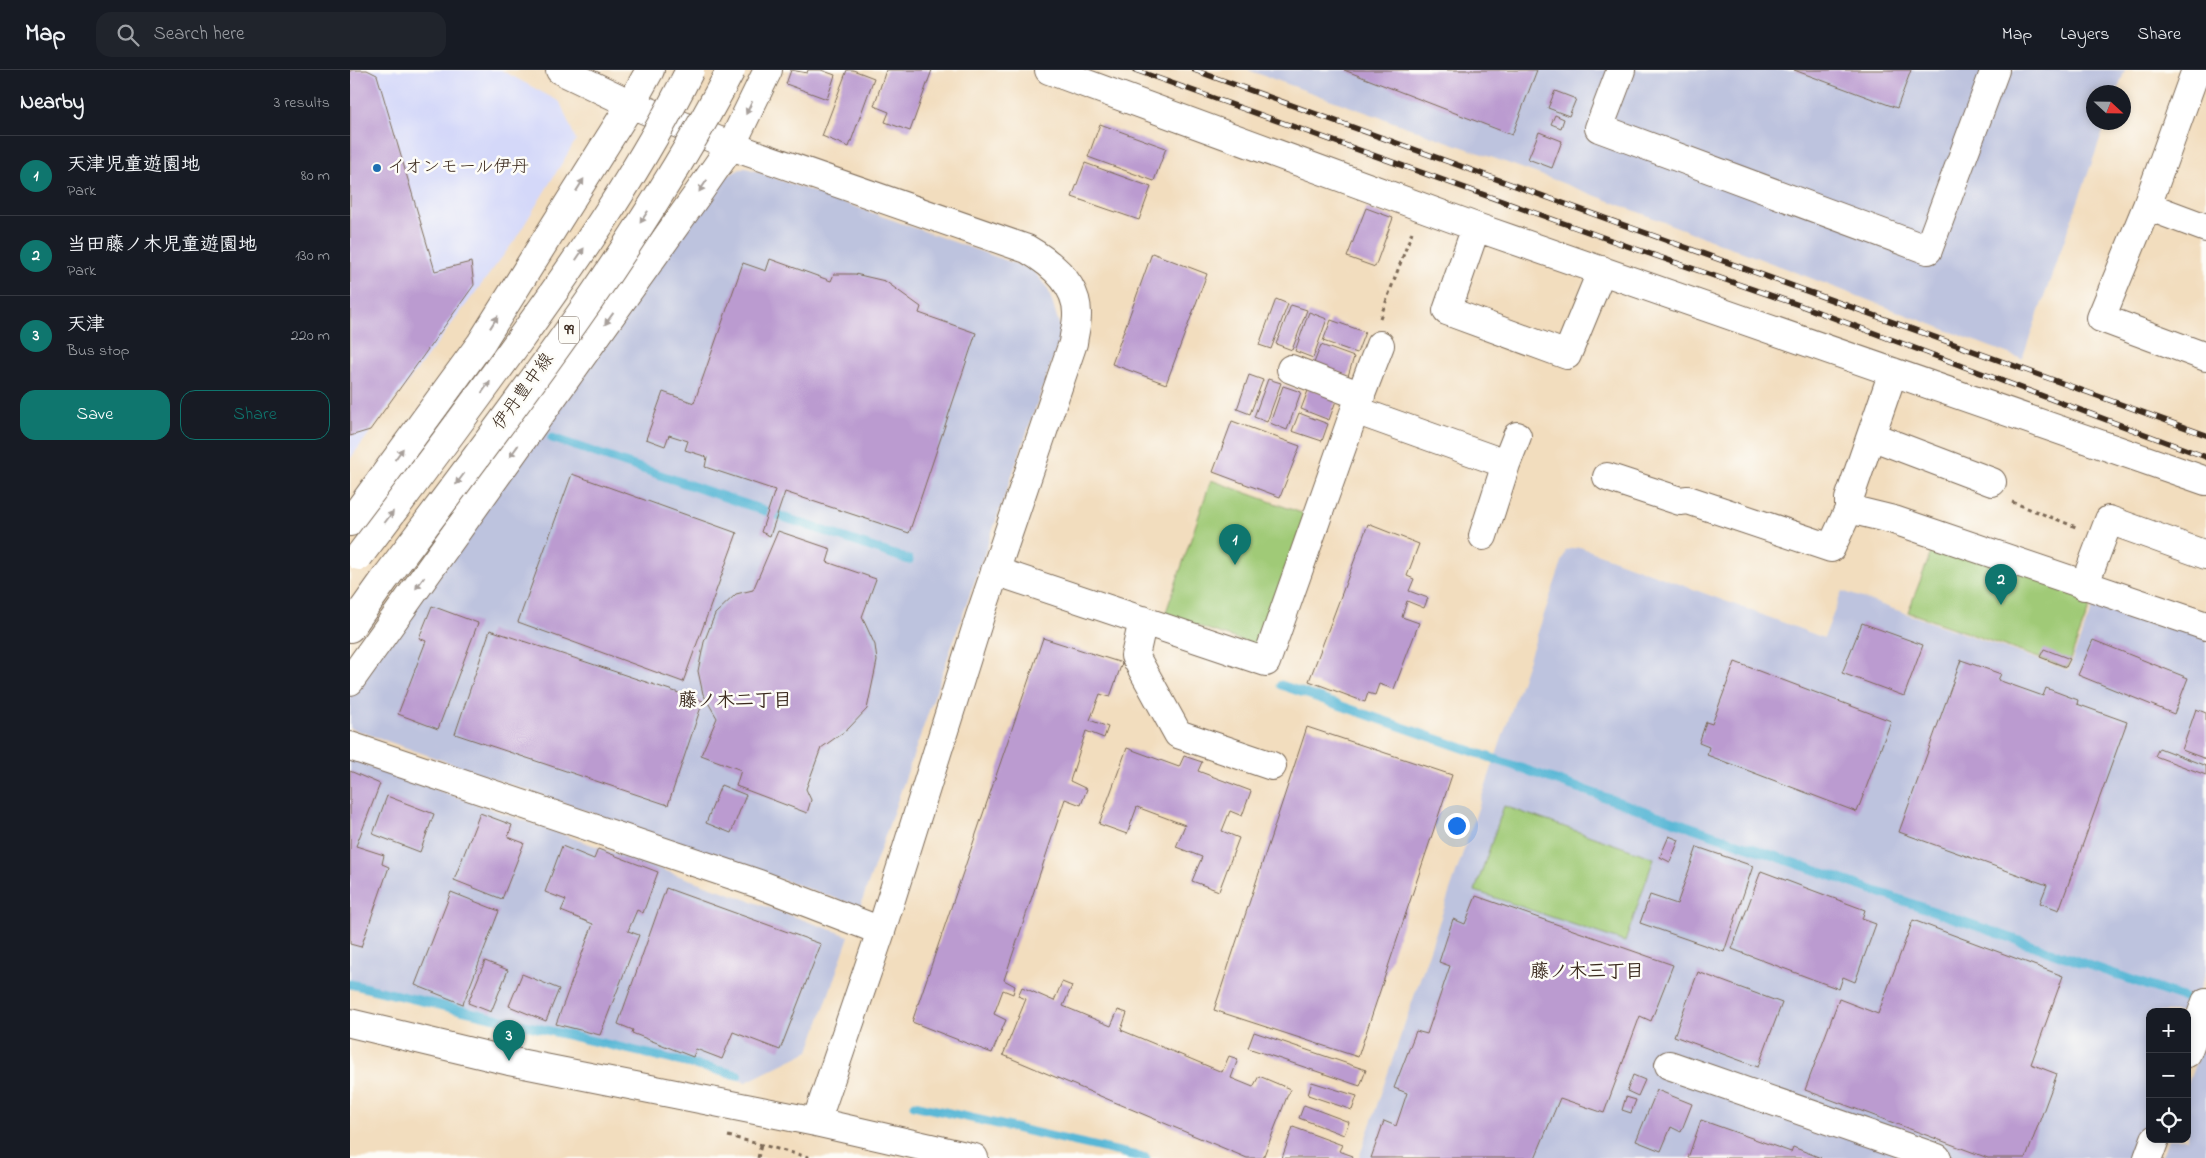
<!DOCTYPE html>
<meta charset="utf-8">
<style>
:root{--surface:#171b24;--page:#20242c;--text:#f1f3f6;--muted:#9ea1a6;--line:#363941;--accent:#0f766e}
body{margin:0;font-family:"Indie Flower","Klee One",sans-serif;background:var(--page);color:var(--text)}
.controls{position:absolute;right:15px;bottom:15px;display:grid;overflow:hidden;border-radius:10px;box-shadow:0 2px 8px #0003}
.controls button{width:45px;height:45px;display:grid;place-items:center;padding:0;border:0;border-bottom:1px solid var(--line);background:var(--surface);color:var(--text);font:25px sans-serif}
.compass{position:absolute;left:1736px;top:15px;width:45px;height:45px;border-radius:50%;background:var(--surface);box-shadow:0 2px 8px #0003;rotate:112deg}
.you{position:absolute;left:1106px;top:755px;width:18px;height:18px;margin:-12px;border:4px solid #fff;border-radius:50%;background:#1a73e8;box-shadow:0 0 0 8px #1a73e833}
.badge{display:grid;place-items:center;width:32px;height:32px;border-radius:50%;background:var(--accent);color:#fff;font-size:16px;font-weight:700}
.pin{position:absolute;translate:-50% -41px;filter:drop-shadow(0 1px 2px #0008)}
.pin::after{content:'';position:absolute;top:26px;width:18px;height:15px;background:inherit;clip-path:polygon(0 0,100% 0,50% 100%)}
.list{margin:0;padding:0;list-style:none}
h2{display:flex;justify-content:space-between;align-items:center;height:65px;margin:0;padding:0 20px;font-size:21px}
h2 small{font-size:16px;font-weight:400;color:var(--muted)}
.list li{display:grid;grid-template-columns:32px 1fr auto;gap:15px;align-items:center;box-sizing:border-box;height:80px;padding:0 20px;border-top:1px solid var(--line)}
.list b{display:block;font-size:19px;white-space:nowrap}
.list p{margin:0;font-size:16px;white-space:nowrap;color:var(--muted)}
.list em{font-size:16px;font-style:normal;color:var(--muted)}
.actions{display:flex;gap:10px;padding:15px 20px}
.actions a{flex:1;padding:11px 0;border:1px solid var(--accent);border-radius:15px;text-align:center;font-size:18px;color:var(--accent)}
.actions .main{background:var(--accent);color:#fff}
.icon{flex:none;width:28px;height:28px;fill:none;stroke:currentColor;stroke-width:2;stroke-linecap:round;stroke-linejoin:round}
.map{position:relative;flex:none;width:1856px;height:1088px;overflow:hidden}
header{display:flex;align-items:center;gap:30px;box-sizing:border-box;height:70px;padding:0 25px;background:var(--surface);border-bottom:1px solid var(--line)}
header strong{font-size:24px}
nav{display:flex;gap:28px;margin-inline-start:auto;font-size:18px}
.search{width:350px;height:45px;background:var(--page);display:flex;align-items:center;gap:12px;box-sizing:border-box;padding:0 18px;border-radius:15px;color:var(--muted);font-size:19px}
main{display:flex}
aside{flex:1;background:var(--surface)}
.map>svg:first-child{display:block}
.built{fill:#d4d8f9}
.industrial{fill:#bdc3de}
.green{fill:#a0ca77;stroke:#6e7a4a}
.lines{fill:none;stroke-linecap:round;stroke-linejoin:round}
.stream{stroke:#58b7d6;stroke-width:9}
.building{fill:#bb9bd0}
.minor-casing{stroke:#7b6956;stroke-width:30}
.major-casing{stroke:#7b6956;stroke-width:30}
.path{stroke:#7b6956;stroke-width:3;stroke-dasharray:4 4;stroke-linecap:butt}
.minor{stroke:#fff;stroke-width:28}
.major{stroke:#fff;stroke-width:28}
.rail-casing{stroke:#3b2a1e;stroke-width:5.5}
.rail{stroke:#fdfcf7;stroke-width:4;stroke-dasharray:11;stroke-linecap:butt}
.major-bridge-casing{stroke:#7b6956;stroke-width:30;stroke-linecap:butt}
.major-bridge{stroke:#fff;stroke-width:28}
.oneway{fill:#a79f9a}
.poi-dot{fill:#1f6fb2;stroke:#fdfcf7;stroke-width:2}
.labels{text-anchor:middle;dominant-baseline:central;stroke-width:5;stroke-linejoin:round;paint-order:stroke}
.shield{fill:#fdfcf7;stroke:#75695f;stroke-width:1}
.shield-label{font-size:16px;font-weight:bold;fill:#3b2a1e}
.poi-label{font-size:18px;fill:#3b2a1e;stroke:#fdfcf7;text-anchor:start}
.street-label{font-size:18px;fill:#3b2a1e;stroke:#fdfcf7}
.neighbourhood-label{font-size:19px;font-weight:bold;fill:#3b2a1e;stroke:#fdfcf7}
</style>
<header>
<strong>Map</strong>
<div class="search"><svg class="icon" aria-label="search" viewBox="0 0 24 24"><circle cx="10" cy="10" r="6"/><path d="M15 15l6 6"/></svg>Search here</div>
<nav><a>Map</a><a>Layers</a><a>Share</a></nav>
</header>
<main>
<aside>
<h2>Nearby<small>3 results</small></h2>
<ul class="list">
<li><span class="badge">1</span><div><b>天津児童遊園地</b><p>Park</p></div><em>80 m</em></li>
<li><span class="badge">2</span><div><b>当田藤ノ木児童遊園地</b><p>Park</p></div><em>130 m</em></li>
<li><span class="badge">3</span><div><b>天津</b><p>Bus stop</p></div><em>220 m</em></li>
</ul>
<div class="actions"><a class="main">Save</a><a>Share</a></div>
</aside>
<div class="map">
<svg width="1856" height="1088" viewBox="0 0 1856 1088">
<rect width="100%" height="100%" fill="#fdfcf7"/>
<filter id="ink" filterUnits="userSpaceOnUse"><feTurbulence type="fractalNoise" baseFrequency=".02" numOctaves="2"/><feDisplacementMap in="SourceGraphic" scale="10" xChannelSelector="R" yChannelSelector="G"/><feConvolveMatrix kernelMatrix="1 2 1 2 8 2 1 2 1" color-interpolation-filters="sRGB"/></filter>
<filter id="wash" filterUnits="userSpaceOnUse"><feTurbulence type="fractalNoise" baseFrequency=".0096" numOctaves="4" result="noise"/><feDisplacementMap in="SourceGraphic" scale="20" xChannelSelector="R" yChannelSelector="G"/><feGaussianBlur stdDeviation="1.12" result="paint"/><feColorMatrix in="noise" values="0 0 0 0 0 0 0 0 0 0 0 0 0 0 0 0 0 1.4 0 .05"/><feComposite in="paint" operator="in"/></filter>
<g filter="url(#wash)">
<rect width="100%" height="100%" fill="#f2ddbe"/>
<path class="built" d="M 0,0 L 151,0 L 210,32 L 226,70 L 165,170 L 0,389 Z"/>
<path class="industrial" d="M 898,0 L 1775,0 L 1767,22 L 1744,22 L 1744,52 L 1756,53 L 1672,289 L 1202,109 Z
M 394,97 L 683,200 L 698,219 L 712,263 L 510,837 L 0,658 L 0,623 L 361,115 Z
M 1230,477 L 1474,568 L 1492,521 L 1718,600 L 1746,529 L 1856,567 L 1856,901 L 1837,956 L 1837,942 L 1800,942 L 1800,1066 L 1792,1088 L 1009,1088 L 1216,480 Z
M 0,689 L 499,866 L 459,981 L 396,1012 L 0,917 Z
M 1856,964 L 1856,1088 L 1811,1088 L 1818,1069 L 1837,1069 L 1837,1016 Z"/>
<path class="green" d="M 861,410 L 957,445 L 911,571 L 905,575 L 815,545 Z
M 1586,470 L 1743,528 L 1717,598 L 1558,542 Z
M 1154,736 L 1304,788 L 1275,872 L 1125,821 Z"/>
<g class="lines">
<path class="stream" d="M 202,368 L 559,490
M 931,615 L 1834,928
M 0,914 L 388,1005
M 564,1035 L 796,1088"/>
</g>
<g id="blocks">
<path class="building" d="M 0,0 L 17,0 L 27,5 L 85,201 L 121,192 L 124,215 L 20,360 L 0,366 Z
M 441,0 L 457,3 L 458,0 L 471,0 L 485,5 L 477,29 L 436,14 Z
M 497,0 L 503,0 L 524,8 L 499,77 L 472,66 Z
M 536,0 L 582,0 L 560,61 L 535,52 L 539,42 L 524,36 Z
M 994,0 L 1187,0 L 1162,65 Z
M 1444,0 L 1561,0 L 1547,38 Z
M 1205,21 L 1226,29 L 1219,46 L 1198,38 Z
M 1205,45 L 1214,49 L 1211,58 L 1201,54 Z
M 750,54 L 816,78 L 804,111 L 738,87 Z
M 1189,62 L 1212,71 L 1202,98 L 1178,89 Z
M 735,93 L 801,117 L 789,150 L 722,127 Z
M 1016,138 L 1043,148 L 1025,197 L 997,187 Z
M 802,183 L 857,204 L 816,314 L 762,294 Z
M 420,189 L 481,211 L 484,204 L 505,204 L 535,211 L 571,237 L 569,243 L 626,263 L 559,463 L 435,422 L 420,466 L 411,462 L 425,420 L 355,397 L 357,387 L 335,380 L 338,371 L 319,365 L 315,376 L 296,369 L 313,322 L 344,333 L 393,193 L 416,201 Z
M 926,229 L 938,234 L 921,279 L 909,275 Z
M 941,235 L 957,240 L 942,280 L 926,274 Z
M 959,242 L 977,249 L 963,288 L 945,281 Z
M 981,250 L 1015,262 L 1007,283 L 973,271 Z
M 971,275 L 1004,287 L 998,306 L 964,293 Z
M 899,305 L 913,310 L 900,344 L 887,339 Z
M 918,309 L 931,313 L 917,352 L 904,347 Z
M 933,316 L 951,322 L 937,360 L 920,353 Z
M 959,318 L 987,328 L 979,350 L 951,339 Z
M 949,343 L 978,354 L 972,371 L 942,361 Z
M 882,351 L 950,376 L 930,427 L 863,402 Z
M 222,404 L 387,463 L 333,612 L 168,552 Z
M 1018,454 L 1069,474 L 1057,506 L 1064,509 L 1059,521 L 1078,528 L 1074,538 L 1057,531 L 1052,547 L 1069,553 L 1044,619 L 1029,614 L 1025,625 L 1018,623 L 1015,632 L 959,611 Z
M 428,461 L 481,479 L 477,492 L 526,509 L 512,547 L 525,575 L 527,591 L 517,639 L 498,659 L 471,678 L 456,719 L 461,730 L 457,743 L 386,716 L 391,700 L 351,685 L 367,648 L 353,624 L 348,601 L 354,572 L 365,544 L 386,524 L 403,520 Z
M 82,536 L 128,553 L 88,659 L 48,644 L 76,571 L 69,568 Z
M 1512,553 L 1573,575 L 1554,626 L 1492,603 Z
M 140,560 L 353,631 L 318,735 L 105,664 Z
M 693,568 L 772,593 L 760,627 L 750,624 L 740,650 L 758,657 L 754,668 L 736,661 L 720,711 L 737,719 L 731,735 L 715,729 L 654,910 L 665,916 L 663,924 L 653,920 L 644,944 L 656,950 L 642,983 L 562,952 Z
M 1743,570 L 1838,608 L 1824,644 L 1728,605 Z
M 1694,579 L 1720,589 L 1716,597 L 1690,587 Z
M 1611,590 L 1651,604 L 1648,610 L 1693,626 L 1696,618 L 1728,630 L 1727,634 L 1777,652 L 1709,840 L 1690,833 L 1697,815 L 1549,762 Z
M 1385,592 L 1541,651 L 1507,742 L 1357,685 L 1359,677 L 1349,673 L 1356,652 L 1362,654 Z
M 1846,639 L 1856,643 L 1856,689 L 1832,680 Z
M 957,657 L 1102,705 L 1008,987 L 864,940 Z
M 777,678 L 829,697 L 834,686 L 852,692 L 848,701 L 901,721 L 892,746 L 880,741 L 872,761 L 889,768 L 869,821 L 842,811 L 852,787 L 826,777 L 835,755 L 787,737 L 777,764 L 749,754 Z
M 1809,678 L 1856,696 L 1856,705 L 1805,686 Z
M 0,701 L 30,714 L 6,776 L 34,785 L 32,794 L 39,797 L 11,877 L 0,874 Z
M 371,715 L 396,725 L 381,763 L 356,753 Z
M 37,726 L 84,744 L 70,782 L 23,764 Z
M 130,743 L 162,755 L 158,767 L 174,773 L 152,829 L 104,810 Z
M 1319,766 L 1329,770 L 1320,792 L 1310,787 Z
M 212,776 L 244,789 L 248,779 L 308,802 L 293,843 L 287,840 L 278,861 L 289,865 L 250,965 L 206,954 L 243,854 L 211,841 L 216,830 L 195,822 Z
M 1347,777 L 1403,796 L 1374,882 L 1290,853 L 1300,825 L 1327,834 Z
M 1411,801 L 1515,840 L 1512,849 L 1526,854 L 1505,912 L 1493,907 L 1489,919 L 1382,879 Z
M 316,818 L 471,874 L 430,980 L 383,962 L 372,989 L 346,979 L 343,987 L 282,963 L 283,960 L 268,954 Z
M 101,822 L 149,841 L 113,934 L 65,915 Z
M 1126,826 L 1323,895 L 1301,951 L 1290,946 L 1254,1043 L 1210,1028 L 1185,1088 L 1021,1088 L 1034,1051 L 1046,1056 L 1057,1023 L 1044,1018 L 1066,961 L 1077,964 L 1100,896 L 1089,892 L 1103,849 L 1115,854 Z
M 1563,850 L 1713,906 L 1681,994 L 1707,1004 L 1676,1088 L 1638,1088 L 1455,1020 L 1489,929 L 1528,944 Z
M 135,891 L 158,900 L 141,942 L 118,933 Z
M 1348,902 L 1432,933 L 1408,997 L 1324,966 Z
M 172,904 L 209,919 L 196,951 L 159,936 Z
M 712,912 L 722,916 L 713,936 L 761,956 L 768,940 L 777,943 L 771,960 L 872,1002 L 879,986 L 888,989 L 881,1008 L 903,1017 L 909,1006 L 940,1019 L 913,1088 L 897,1088 L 653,985 L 676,929 L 668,926 L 672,917 L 704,931 Z
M 904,962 L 1016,1000 L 1010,1016 L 898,978 Z
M 1283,1005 L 1295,1010 L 1288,1026 L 1277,1021 Z
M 962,1012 L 1007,1026 L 1002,1040 L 958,1025 Z
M 1307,1020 L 1342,1034 L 1331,1062 L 1321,1057 L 1311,1081 L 1286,1071 Z
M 1276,1027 L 1286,1030 L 1281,1043 L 1272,1040 Z
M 954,1035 L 999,1052 L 994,1065 L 949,1048 Z
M 1351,1050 L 1441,1082 L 1443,1077 L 1471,1088 L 1338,1088 Z
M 943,1057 L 992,1075 L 989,1081 L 1003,1086 L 1002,1088 L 932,1088 Z"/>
</g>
</g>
<g filter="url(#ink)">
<use href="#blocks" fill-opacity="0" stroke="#7b6956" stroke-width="1"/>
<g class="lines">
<defs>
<path id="minor" d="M 210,0 L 281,34 L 381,76 L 677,179 C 701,193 728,214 727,245 C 727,254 724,264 723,273 L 630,546 L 531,861 L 466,1052
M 699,0 L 1126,157 L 1856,411
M 1271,0 L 1249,58 L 1578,180 L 1645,0
M 1846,0 L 1797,136 L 1751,248 L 1856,287
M 1797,136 L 1856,158
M 1126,157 L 1097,241 L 1217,285 L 1252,200
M 941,299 L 1011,326
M 1005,340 L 1156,394
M 1521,366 L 1642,412
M 1257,407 L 1330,431 L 1338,430 L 1481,478 L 1499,439 L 1499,429 L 1543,302
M 1499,439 L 1544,450 L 1856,556
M 0,452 L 131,273 L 281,34 L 300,0
M 1133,466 L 1156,394 L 1167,366
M 645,501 L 916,592 L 1005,340 L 1030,275
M 1734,516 L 1759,450 L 1856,485
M 793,550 L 785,586 L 828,664 L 922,696
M 0,611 L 347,125 L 381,76 L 418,0
M 0,676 L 409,814 L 531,861
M 0,953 L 159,991 L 466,1052 L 624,1088
M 1837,983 L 1856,932
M 1319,995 L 1587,1088
M 1798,1088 L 1805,1069"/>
<path id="major" d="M 0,558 L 37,506"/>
</defs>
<use href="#minor" class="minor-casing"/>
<use href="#major" class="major-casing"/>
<path class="path" d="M 1030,248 L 1062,162
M 1662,432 L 1726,457
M 378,1066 L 462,1088
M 408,1088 L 411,1075"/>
<use href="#minor" class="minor"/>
<use href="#major" class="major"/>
<defs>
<path id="rail" d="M 785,0 L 1280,177 L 1449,235 L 1856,387
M 844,0 L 1856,365"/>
</defs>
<use href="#rail" class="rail-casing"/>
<use href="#rail" class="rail"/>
<defs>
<path id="major-bridge" d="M 9,486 C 64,414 118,341 171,268 C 233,182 293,95 340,0
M 37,506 C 159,343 286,181 381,0"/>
</defs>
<use href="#major-bridge" class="major-bridge-casing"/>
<use href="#major-bridge" class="major-bridge"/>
</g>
<defs><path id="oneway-solid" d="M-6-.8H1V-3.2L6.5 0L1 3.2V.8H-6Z" transform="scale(1.25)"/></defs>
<g class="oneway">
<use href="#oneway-solid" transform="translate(399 38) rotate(116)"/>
<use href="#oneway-solid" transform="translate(230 115) rotate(-58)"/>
<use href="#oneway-solid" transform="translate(353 116) rotate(124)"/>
<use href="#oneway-solid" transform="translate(294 147) rotate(123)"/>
<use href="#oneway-solid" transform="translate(230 184) rotate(-56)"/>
<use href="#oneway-solid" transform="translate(259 249) rotate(126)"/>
<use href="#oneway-solid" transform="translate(144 252) rotate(-58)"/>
<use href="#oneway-solid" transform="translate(136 317) rotate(-54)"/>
<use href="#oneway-solid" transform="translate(164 381) rotate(126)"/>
<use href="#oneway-solid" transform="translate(49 384) rotate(-54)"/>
<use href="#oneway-solid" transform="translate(110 409) rotate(127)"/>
<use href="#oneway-solid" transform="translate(39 447) rotate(-53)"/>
<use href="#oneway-solid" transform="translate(70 513) rotate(126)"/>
</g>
</g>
<circle class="poi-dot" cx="27" cy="98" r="5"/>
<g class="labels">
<rect class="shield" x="209" y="246.5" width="20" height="27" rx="4"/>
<g class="shield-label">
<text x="219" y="260">99</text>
</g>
<g class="poi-label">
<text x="37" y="98">イオンモール伊丹</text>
</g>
<g class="street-label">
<text transform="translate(174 322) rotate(-54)">伊丹豊中線</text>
</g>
<g class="neighbourhood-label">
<text x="385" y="631">藤ノ木二丁目</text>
<text x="1237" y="902">藤ノ木三丁目</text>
</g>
</g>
</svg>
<div class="controls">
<button>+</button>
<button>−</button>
<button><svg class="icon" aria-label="locate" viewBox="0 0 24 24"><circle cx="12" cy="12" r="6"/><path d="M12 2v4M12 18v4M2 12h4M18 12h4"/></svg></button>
</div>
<svg class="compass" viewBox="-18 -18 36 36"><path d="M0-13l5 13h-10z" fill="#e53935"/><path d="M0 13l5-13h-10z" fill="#9ea1a6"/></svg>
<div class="you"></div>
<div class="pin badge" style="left:885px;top:495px">1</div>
<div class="pin badge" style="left:1651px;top:535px">2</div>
<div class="pin badge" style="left:159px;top:991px">3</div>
</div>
</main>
